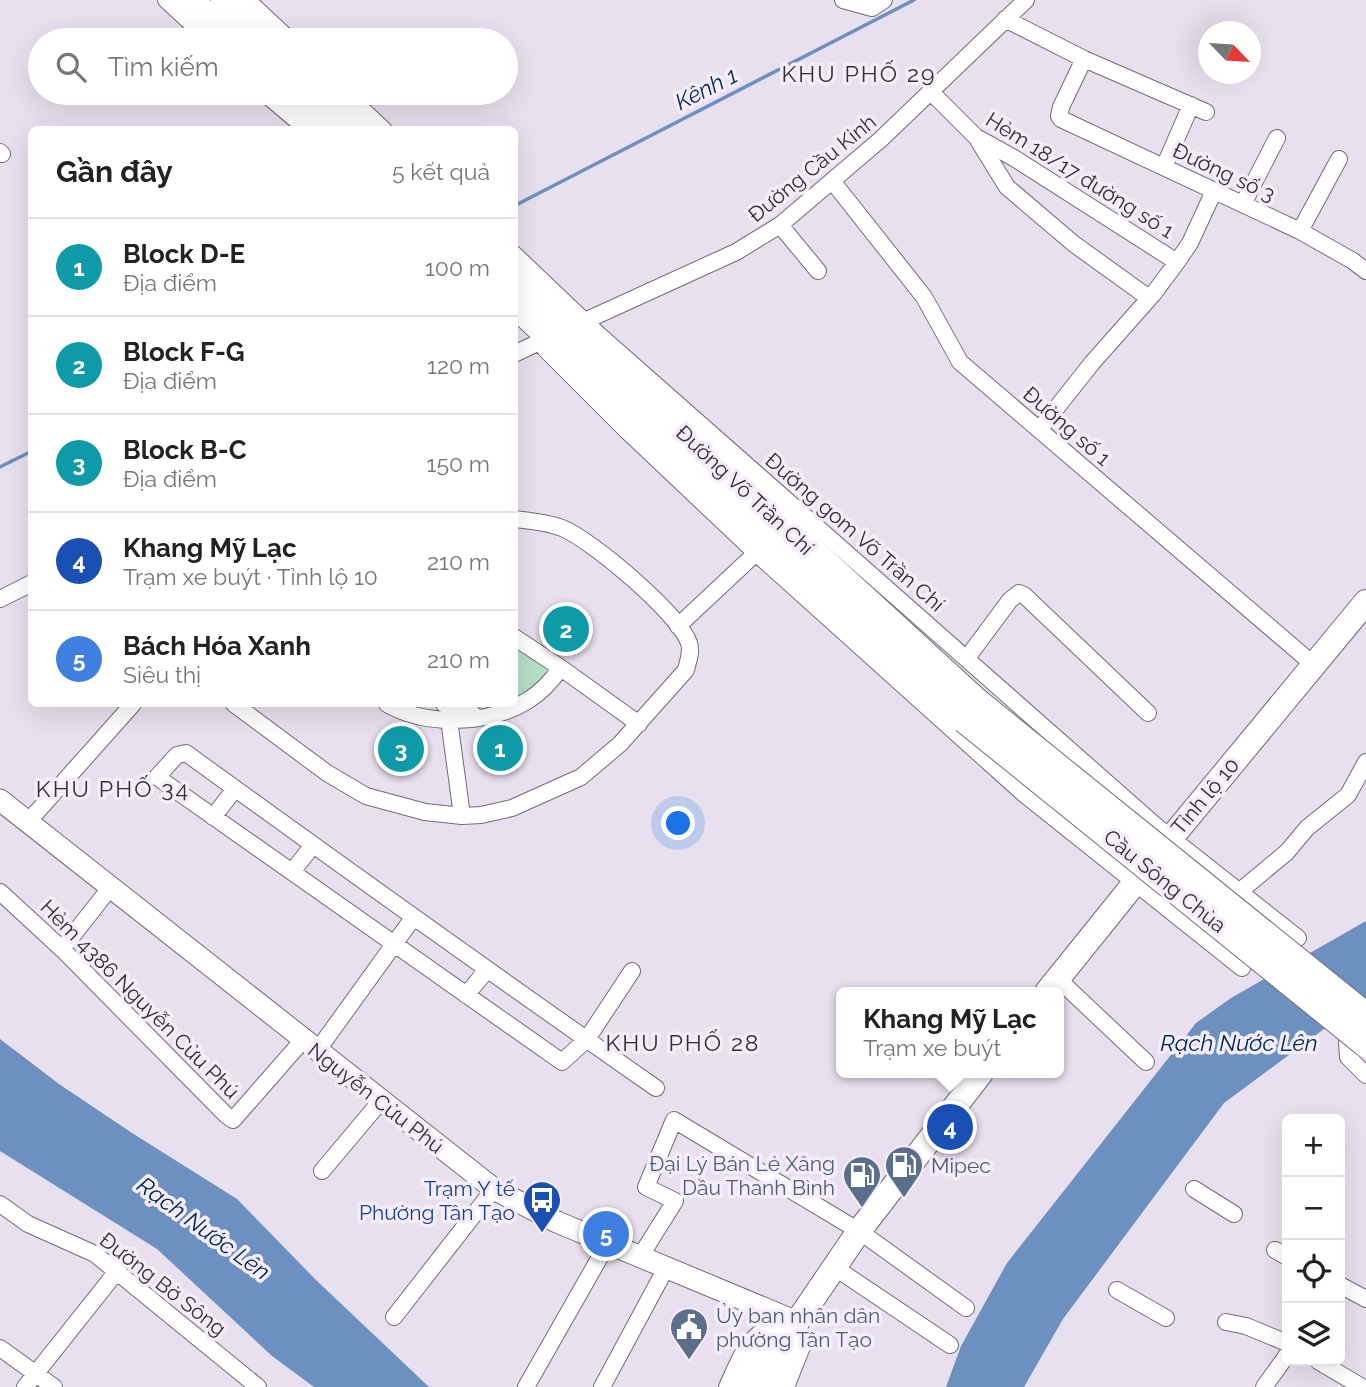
<!DOCTYPE html>
<html lang="vi">
<meta charset="utf-8">
<style>
:root{--surface:#fff;--page:#f2f2f2;--text:#222;--muted:#767676;--line:#e0e0e0;--accent:#2563eb}
body{margin:0;font-family:Raleway,sans-serif;background:var(--page);color:var(--text)}
.controls{position:absolute;right:21px;bottom:21px;display:grid;overflow:hidden;border-radius:10px;box-shadow:0 7px 28px #0002}
.controls button{width:63px;height:63px;display:grid;place-items:center;padding:0;border:0;border-bottom:2px solid var(--line);background:var(--surface);color:var(--text);font:35px sans-serif}
.compass{position:absolute;left:1198px;top:21px;width:63px;height:63px;border-radius:50%;background:var(--surface);box-shadow:0 7px 28px #0002;rotate:115deg}
.you{position:absolute;left:679px;top:824px;width:24px;height:24px;margin:-18px;border:5px solid #fff;border-radius:50%;background:#1a73e8;box-shadow:0 0 0 10px #1a73e833}
.badge{display:grid;place-items:center;width:46px;height:46px;border-radius:50%;background:var(--accent);color:#fff;font-size:23px;font-weight:700}
.pin{position:absolute;translate:-50% -50%;border:4px solid #fff;box-shadow:0 2px 7px #0006}
.popup{position:absolute;left:836px;top:987px;width:228px;height:91px;box-sizing:border-box;display:grid;place-content:center;border-radius:10px;background:var(--surface);filter:drop-shadow(0 2px 5px #0005);font-size:23px;white-space:nowrap;color:var(--muted)}
.popup b{font-size:26px;color:var(--text)}
.popup::after{content:'';position:absolute;left:50%;top:100%;margin-left:-14px;border:14px solid transparent;border-top-color:var(--surface)}
.list{margin:0;padding:0;list-style:none}
h2{display:flex;justify-content:space-between;align-items:center;height:91px;margin:0;padding:0 28px;font-size:30px}
h2 small{font-size:23px;font-weight:400;color:var(--muted)}
.list li{display:grid;grid-template-columns:46px 1fr auto;gap:21px;align-items:center;box-sizing:border-box;height:98px;padding:0 28px;border-top:2px solid var(--line)}
.list b{display:block;font-size:26px;white-space:nowrap}
.list p{margin:0;font-size:23px;white-space:nowrap;color:var(--muted)}
.list em{font-size:23px;font-style:normal;color:var(--muted)}
.icon{flex:none;width:38px;height:38px;fill:none;stroke:currentColor;stroke-width:2;stroke-linecap:round;stroke-linejoin:round}
.map{position:relative;flex:none;width:1366px;height:1387px;overflow:hidden}
.search{position:absolute;background:var(--surface);box-shadow:0 7px 28px #0002;left:28px;top:28px;width:490px;height:77px;display:flex;align-items:center;gap:18px;box-sizing:border-box;padding:0 24px;border-radius:38px;color:var(--muted);font-size:26px}
.panel{position:absolute;background:var(--surface);box-shadow:0 7px 28px #0002;left:28px;top:126px;width:490px;height:581px;border-radius:10px}
.map>svg:first-child{display:block}
.green{fill:#b7dec7}
.water{fill:#6c91c1}
.lines{fill:none;stroke-linecap:round;stroke-linejoin:round}
.stream{stroke:#6c91c1;stroke-width:3.5}
.street-casing{stroke:#726b77;stroke-width:18}
.secondary-casing{stroke:#726b77;stroke-width:23}
.primary-casing{stroke:#726b77;stroke-width:26}
.highway-casing{stroke:#726b77;stroke-width:30}
.street{stroke:#fff;stroke-width:16}
.secondary{stroke:#fff;stroke-width:21}
.primary{stroke:#fff;stroke-width:24}
.highway{stroke:#fff;stroke-width:28}
.highway-bridge-casing{stroke:#726b77;stroke-width:30;stroke-linecap:butt}
.highway-bridge{stroke:#fff;stroke-width:28}
.labels{text-anchor:middle;dominant-baseline:central;stroke-width:7;stroke-linejoin:round;paint-order:stroke}
.street-label{font-size:21px;fill:#322f35;stroke:#f5edfc}
.service-label{font-size:21px;fill:#4e5e75;stroke:#f5edfc;text-anchor:start}
.transit-label{font-size:21px;fill:#164399;stroke:#f5edfc;text-anchor:end}
.neighbourhood-label{font-size:23px;letter-spacing:2px;fill:#322f35;stroke:#f5edfc}
.water-label{font-size:23px;font-style:italic;fill:#012956;stroke:#f5edfc}
</style>
<div class="map">
<svg width="1366" height="1387" viewBox="0 0 1366 1387">
<rect width="100%" height="100%" fill="#e8e0ee"/>
<path class="green" d="M 514,644 L 530,653 L 548,671 L 536,687 L 514,700 Z"/>
<path class="water" d="M 1366,921 L 1366,998 L 1224,1103 L 1063,1319 L 1024,1387 L 946,1387 L 961,1346 L 1007,1263 L 1196,1023 L 1231,998 Z
M 0,1039 L 59,1084 L 132,1133 L 237,1199 L 316,1280 L 429,1387 L 314,1387 L 272,1356 L 157,1249 L 0,1151 Z"/>
<g class="lines">
<path class="stream" d="M 514,206 L 914,0
M 0,467 L 32,451"/>
<defs>
<path id="street" d="M 166,0 L 209,40
M 247,0 L 290,40
M 843,0 L 872,8 L 884,0
M 1005,19 L 1084,59 L 1206,112
M 1084,59 L 1061,107 L 1059,116 L 1061,119 L 1300,231 L 1353,261 L 1366,271
M 264,93 L 308,130
M 345,93 L 384,130
M 932,93 L 976,137 L 1014,158 L 1177,262
M 978,140 L 1007,187 L 1074,244 L 1149,298
M 0,152 L 2,154
M 1164,167 L 1191,105
M 833,182 L 924,297 L 960,362 L 1314,665
M 1243,204 L 1277,138
M 780,225 L 818,271
M 1300,231 L 1339,159
M 514,254 L 598,334 L 1156,826 L 1298,938
M 576,325 L 736,252 L 780,225 L 880,140 L 1026,0
M 545,349 L 627,431 L 756,553 L 1024,794 L 1242,968
M 514,354 L 552,336
M 1039,430 L 1092,363 L 1154,293 L 1177,262 L 1190,243 L 1214,191
M 0,599 L 32,583
M 678,626 L 756,553
M 967,658 L 1010,600 L 1019,593 L 1024,595 L 1148,713
M 561,668 L 639,724
M 234,704 L 327,773 L 366,796 L 425,812 L 462,816 L 481,815 L 512,808 L 581,777 L 620,744 L 686,670 C 688,660 692,653 689,643 C 679,614 592,540 562,528 C 547,522 531,521 514,519
M 387,704 C 427,727 491,725 530,699 C 543,691 552,680 561,668 L 514,637
M 444,704 L 460,711 L 473,714
M 449,719 L 462,816
M 213,817 L 235,789
M 27,823 L 133,704
M 292,872 L 313,845
M 0,892 L 62,949 L 226,1115 L 233,1120 L 303,1040
M 1239,892 L 1287,852 L 1307,828 L 1348,795 L 1366,762
M 62,949 L 110,888
M 632,971 L 587,1039 L 562,1062 L 157,777 L 177,755 L 186,753 C 342,866 498,978 656,1088
M 1058,979 L 1146,1062
M 466,995 L 487,970
M 1347,1043 L 1348,1057 L 1366,1075
M 317,1051 L 413,918
M 322,1171 L 380,1102
M 1194,1189 L 1234,1214
M 0,1204 L 28,1224 L 95,1254 L 258,1387
M 1275,1250 L 1287,1257
M 640,1257 L 675,1201 L 646,1187 L 674,1120 L 859,1231 L 966,1308
M 834,1267 L 950,1345
M 1340,1285 L 1366,1299
M 1117,1290 L 1166,1318
M 394,1317 L 494,1189
M 1226,1322 L 1246,1326 L 1287,1343
M 0,1348 L 54,1387
M 1318,1361 L 1362,1387
M 25,1387 L 118,1270
M 526,1387 L 608,1243
M 602,1387 L 666,1268
M 727,1387 C 744,1350 751,1324 797,1322 L 802,1347 L 786,1387
M 1264,1387 L 1287,1355"/>
<path id="secondary" d="M 0,800 L 494,1189 L 557,1222 L 797,1322"/>
<path id="primary" d="M 1047,992 L 1171,838 L 1366,602
M 745,1387 L 763,1345 L 796,1322
M 768,1387 L 797,1322 L 859,1231 L 981,1073"/>
<path id="highway" d="M 189,0 L 232,40
M 225,0 L 268,40
M 289,93 L 329,130
M 323,93 L 362,130
M 514,275 L 587,345 L 977,703
M 514,303 L 965,719"/>
</defs>
<use href="#street" class="street-casing"/>
<use href="#secondary" class="secondary-casing"/>
<use href="#primary" class="primary-casing"/>
<use href="#highway" class="highway-casing"/>
<use href="#street" class="street"/>
<use href="#secondary" class="secondary"/>
<use href="#primary" class="primary"/>
<use href="#highway" class="highway"/>
<defs>
<path id="highway-bridge" d="M 977,703 L 1366,1017
M 965,719 L 1366,1043"/>
</defs>
<use href="#highway-bridge" class="highway-bridge-casing"/>
<use href="#highway-bridge" class="highway-bridge"/>
</g>
<defs>
<symbol id="fuel-pin" viewBox="-11 -11 22 30"><path d="M0 17L-7.5 6A9.5 9.5 0 1 1 7.5 6Z" fill="#5c6f8a" stroke="#f5edfc"/><path d="M-5.5-6h7V0h2V4h1.3V-2.5L3-4.5l.8-.8L6-3V5H2.5V1h-1V6h-7ZM-4.2-4.7v3.2H.2V-4.7Z" fill="#fff"/></symbol>
<symbol id="bus-pin" viewBox="-11 -11 22 30"><path d="M0 17L-7.5 6A9.5 9.5 0 1 1 7.5 6Z" fill="#1a4fb4" stroke="#f5edfc"/><path d="M-5-6H5V4H4V6H2V4H-2V6H-4V4H-5ZM-3.5-4V0h7V-4ZM-3.5 1.2v1.5H-2V1.2ZM2 1.2v1.5H3.5V1.2Z" fill="#fff"/></symbol>
<symbol id="civic-pin" viewBox="-11 -11 22 30"><path d="M0 17L-7.5 6A9.5 9.5 0 1 1 7.5 6Z" fill="#5c6f8a" stroke="#f5edfc"/><path d="M-.6-6.5H3V-4.5H.6V-3L4-1V1h2V6H-6V1h2V-1L-.6-3ZM-1.2 2.5V6h2.4V2.5Z" fill="#fff"/></symbol>
</defs>
<g fill-rule="evenodd">
<use href="#fuel-pin" x="882" y="1143" width="44" height="60"/>
<use href="#fuel-pin" x="840" y="1153" width="44" height="60"/>
<use href="#bus-pin" x="520" y="1178" width="44" height="60"/>
<use href="#civic-pin" x="667" y="1305" width="44" height="60"/>
</g>
<g class="labels">
<g class="street-label">
<text transform="translate(812 168) rotate(-39)">Đường Cầu Kinh</text>
<text transform="translate(1224 172) rotate(25)">Đường số 3</text>
<text transform="translate(1080 175) rotate(32)">Hẻm 18/17 đường số 1</text>
<text transform="translate(1067 426) rotate(41)">Đường số 1</text>
<text transform="translate(745 490) rotate(43)">Đường Võ Trần Chí</text>
<text transform="translate(855 532) rotate(41)">Đường gom Võ Trần Chí</text>
<text transform="translate(1205 796) rotate(-50)">Tỉnh lộ 10</text>
<text transform="translate(1165 881) rotate(39)">Cầu Sông Chùa</text>
<text transform="translate(140 999) rotate(45)">Hẻm 4386 Nguyễn Cửu Phú</text>
<text transform="translate(376 1098) rotate(38)">Nguyễn Cửu Phú</text>
<text transform="translate(163 1284) rotate(38)">Đường Bờ Sông</text>
</g>
<g class="service-label">
<text x="835" y="1163" text-anchor="end">Đại Lý Bán Lẻ Xăng<tspan x="835" dy="24">Dầu Thanh Bình</tspan></text>
<text x="931" y="1165">Mipec</text>
<text x="716" y="1315">Ủy ban nhân dân<tspan x="716" dy="24">phường Tân Tạo</tspan></text>
</g>
<g class="transit-label">
<text x="515" y="1188">Trạm Y tế<tspan x="515" dy="24">Phường Tân Tạo</tspan></text>
</g>
<g class="neighbourhood-label">
<text x="859" y="73">KHU PHỐ 29</text>
<text x="113" y="788">KHU PHỐ 34</text>
<text x="683" y="1042">KHU PHỐ 28</text>
</g>
<g class="water-label">
<text transform="translate(706 88) rotate(-27)">Kênh 1</text>
<text x="1239" y="1042">Rạch Nước Lên</text>
<text transform="translate(204 1228) rotate(36)">Rạch Nước Lên</text>
</g>
</g>
</svg>
<div class="controls">
<button>+</button>
<button>−</button>
<button><svg class="icon" aria-label="locate" viewBox="0 0 24 24"><circle cx="12" cy="12" r="6"/><path d="M12 2v4M12 18v4M2 12h4M18 12h4"/></svg></button>
<button><svg class="icon" aria-label="layers" viewBox="0 0 24 24"><path d="M12 4l9 5-9 5-9-5zM3 14l9 5 9-5"/></svg></button>
</div>
<svg class="compass" viewBox="-18 -18 36 36"><path d="M0-13l5 13h-10z" fill="#e53935"/><path d="M0 13l5-13h-10z" fill="#767676"/></svg>
<div class="you"></div>
<div class="pin badge" style="left:500px;top:748px;background:#0f9aa8">1</div>
<div class="pin badge" style="left:566px;top:629px;background:#0f9aa8">2</div>
<div class="pin badge" style="left:401px;top:749px;background:#0f9aa8">3</div>
<div class="pin badge" style="left:950px;top:1127px;background:#1a4fb4">4</div>
<div class="popup"><b>Khang Mỹ Lạc</b>Trạm xe buýt</div>
<div class="pin badge" style="left:606px;top:1234px;background:#3f7fe0">5</div>
<div class="search"><svg class="icon" aria-label="search" viewBox="0 0 24 24"><circle cx="10" cy="10" r="6"/><path d="M15 15l6 6"/></svg>Tìm kiếm</div>
<section class="panel">
<h2>Gần đây<small>5 kết quả</small></h2>
<ul class="list">
<li><span class="badge" style="background:#0f9aa8">1</span><div><b>Block D-E</b><p>Địa điểm</p></div><em>100 m</em></li>
<li><span class="badge" style="background:#0f9aa8">2</span><div><b>Block F-G</b><p>Địa điểm</p></div><em>120 m</em></li>
<li><span class="badge" style="background:#0f9aa8">3</span><div><b>Block B-C</b><p>Địa điểm</p></div><em>150 m</em></li>
<li><span class="badge" style="background:#1a4fb4">4</span><div><b>Khang Mỹ Lạc</b><p>Trạm xe buýt · Tỉnh lộ 10</p></div><em>210 m</em></li>
<li><span class="badge" style="background:#3f7fe0">5</span><div><b>Bách Hóa Xanh</b><p>Siêu thị</p></div><em>210 m</em></li>
</ul>
</section>
</div>
